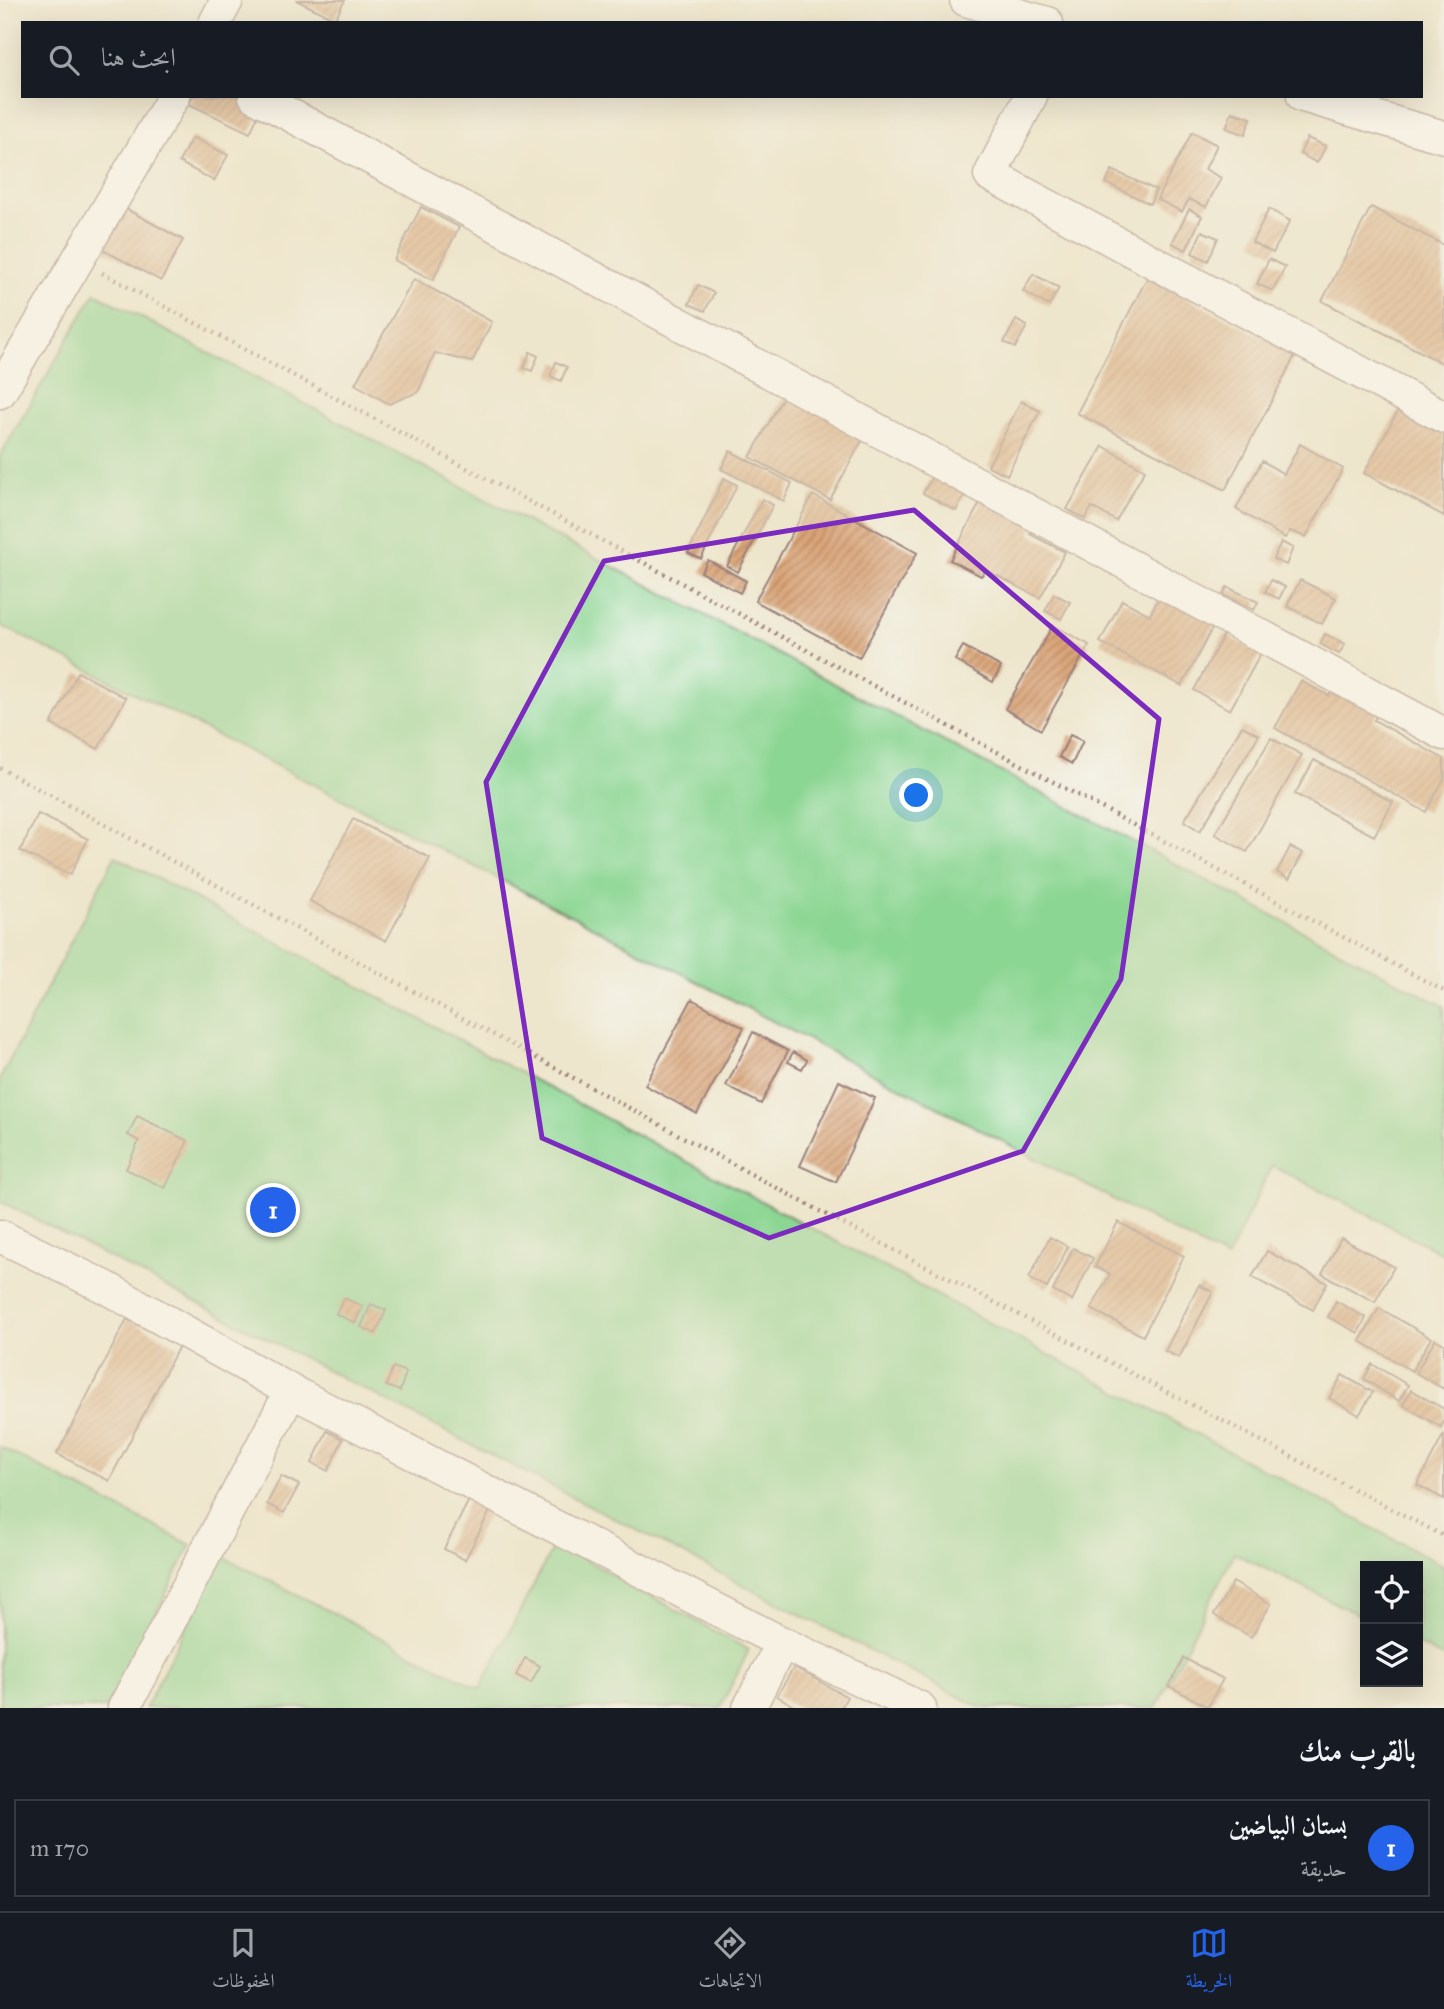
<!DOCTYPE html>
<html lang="ar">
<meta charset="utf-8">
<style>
:root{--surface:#171b24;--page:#20242c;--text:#f1f3f6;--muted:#9ea1a6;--line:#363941;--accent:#2563eb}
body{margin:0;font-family:"IM FELL Great Primer",Amiri,serif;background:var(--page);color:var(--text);direction:rtl}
.controls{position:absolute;right:21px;bottom:21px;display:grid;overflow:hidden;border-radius:0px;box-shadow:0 7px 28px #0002}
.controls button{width:63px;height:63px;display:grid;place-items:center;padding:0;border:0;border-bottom:2px solid var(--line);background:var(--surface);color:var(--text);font:35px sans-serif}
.you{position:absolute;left:917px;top:796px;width:24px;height:24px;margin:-18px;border:5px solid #fff;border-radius:50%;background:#1a73e8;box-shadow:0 0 0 10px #1a73e833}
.badge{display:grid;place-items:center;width:46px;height:46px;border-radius:50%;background:var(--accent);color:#fff;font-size:23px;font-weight:700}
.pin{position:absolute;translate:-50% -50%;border:4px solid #fff;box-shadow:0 2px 7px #0006}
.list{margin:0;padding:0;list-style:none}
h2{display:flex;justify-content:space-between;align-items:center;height:91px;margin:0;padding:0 28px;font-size:30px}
h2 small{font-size:23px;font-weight:400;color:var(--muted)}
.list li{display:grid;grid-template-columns:46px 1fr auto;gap:21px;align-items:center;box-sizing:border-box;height:98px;margin:0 14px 14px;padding:0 14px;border:2px solid var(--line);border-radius:0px}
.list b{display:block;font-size:26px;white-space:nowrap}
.list p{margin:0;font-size:23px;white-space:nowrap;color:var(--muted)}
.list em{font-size:23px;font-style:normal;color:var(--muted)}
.icon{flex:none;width:38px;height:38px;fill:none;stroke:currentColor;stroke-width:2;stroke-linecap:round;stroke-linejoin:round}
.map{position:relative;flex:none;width:1444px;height:1708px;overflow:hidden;direction:ltr}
.search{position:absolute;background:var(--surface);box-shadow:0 7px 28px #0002;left:21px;right:21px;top:21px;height:77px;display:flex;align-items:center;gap:18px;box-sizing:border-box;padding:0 24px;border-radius:0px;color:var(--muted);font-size:26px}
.sheet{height:203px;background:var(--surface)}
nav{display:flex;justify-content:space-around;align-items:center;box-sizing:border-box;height:98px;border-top:2px solid var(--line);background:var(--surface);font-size:19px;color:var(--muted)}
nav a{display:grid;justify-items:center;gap:4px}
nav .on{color:var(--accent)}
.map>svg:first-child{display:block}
.grass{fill:#8bd692;stroke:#6a7a5e;stroke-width:2}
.building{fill:url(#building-hatch)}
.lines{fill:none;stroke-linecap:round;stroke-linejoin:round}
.street-casing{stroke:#9c827c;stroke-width:35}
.path{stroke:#9c827c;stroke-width:4.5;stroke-dasharray:2 5;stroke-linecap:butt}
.street{stroke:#fff;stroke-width:32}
.marked{fill:none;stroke:#7b2cbf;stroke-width:5;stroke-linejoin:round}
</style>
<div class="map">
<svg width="1444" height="1708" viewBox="0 0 1444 1708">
<defs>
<pattern id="building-hatch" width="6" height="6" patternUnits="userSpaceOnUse" patternTransform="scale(1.75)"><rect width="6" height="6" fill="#daa477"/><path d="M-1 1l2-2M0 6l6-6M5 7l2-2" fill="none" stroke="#b38562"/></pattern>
</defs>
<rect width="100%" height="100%" fill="#f6f6f2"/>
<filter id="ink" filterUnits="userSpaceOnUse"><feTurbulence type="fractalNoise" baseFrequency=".0143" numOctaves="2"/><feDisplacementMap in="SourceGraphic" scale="14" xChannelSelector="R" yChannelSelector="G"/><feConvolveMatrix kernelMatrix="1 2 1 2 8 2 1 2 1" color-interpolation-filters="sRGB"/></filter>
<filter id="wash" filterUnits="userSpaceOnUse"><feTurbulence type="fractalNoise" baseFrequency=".00686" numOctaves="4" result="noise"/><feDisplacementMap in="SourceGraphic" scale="28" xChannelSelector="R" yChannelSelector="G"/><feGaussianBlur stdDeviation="1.57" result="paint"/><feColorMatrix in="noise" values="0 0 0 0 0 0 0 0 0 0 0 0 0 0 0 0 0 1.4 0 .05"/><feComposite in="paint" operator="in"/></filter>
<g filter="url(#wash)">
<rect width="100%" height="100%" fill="#eee6cc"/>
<path class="grass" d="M 95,293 L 1444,1006 L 1444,1254 L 1272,1165 L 1227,1259 L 574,917 L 0,625 L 0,456 Z
M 115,856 L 1444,1566 L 1444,1658 L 1418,1645 L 1418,1566 L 1365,1566 L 1365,1618 L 1234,1553 L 1156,1708 L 981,1708 L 0,1201 L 0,1079 Z
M 0,1447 L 191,1545 L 107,1708 L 0,1708 Z
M 555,1543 L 749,1650 L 720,1708 L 145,1708 L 222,1556 L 480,1689 Z"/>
<g id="blocks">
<path class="building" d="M 296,0 L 345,0 L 335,19 Z
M 193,96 L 235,96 L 261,109 L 250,133 L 189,104 Z
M 1232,112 L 1251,118 L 1245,135 L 1226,128 Z
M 1192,132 L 1217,145 L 1205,169 L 1221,178 L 1206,207 L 1189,199 L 1182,212 L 1157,199 Z
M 192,137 L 228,155 L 214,181 L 179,162 Z
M 1307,138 L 1326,146 L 1317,163 L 1300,154 Z
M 1112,170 L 1156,190 L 1150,204 L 1106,183 Z
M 119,205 L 183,240 L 161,281 L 96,246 Z
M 421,207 L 459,227 L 433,280 L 394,260 Z
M 1371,207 L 1444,245 L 1444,364 L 1322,301 Z
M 1189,209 L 1202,216 L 1186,250 L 1172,243 Z
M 1269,209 L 1290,221 L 1273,253 L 1252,242 Z
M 1202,231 L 1218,238 L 1208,261 L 1192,253 Z
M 1269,259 L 1285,267 L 1273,291 L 1257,284 Z
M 1033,274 L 1059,288 L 1049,306 L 1023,291 Z
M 1147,278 L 1296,354 L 1225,490 L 1077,413 Z
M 414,279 L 492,322 L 472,362 L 435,353 L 418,392 L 389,404 L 355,384 Z
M 698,285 L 714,293 L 705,311 L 689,304 Z
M 1016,320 L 1027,326 L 1015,348 L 1004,342 Z
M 530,352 L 538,356 L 532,371 L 524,368 Z
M 556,362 L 567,367 L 561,381 L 550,376 Z
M 788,388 L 867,431 L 830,500 L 750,457 Z
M 1021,401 L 1040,411 L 1007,475 L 988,466 Z
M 1400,407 L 1444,431 L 1444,516 L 1364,473 Z
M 1300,444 L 1343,469 L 1306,537 L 1290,531 L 1285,538 L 1236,509 L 1262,461 L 1284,474 Z
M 1103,446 L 1145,470 L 1116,521 L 1092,507 L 1085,519 L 1067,509 Z
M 730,451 L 792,483 L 784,501 L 721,469 Z
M 935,471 L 968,489 L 956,511 L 923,493 Z
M 724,478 L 737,485 L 701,559 L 688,553 Z
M 813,495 L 917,553 L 859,658 L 755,601 Z
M 983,497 L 1035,524 L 1030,534 L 1065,552 L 1040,598 L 986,570 L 981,576 L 950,560 Z
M 762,499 L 773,505 L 738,572 L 727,566 Z
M 1281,542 L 1293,548 L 1286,565 L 1273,559 Z
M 708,560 L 746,581 L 740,593 L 701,572 Z
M 1271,580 L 1285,587 L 1279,599 L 1265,592 Z
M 1300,580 L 1336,598 L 1322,624 L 1287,606 Z
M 1227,587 L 1258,602 L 1254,610 L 1223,595 Z
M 1162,590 L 1217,619 L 1182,686 L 1100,642 L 1122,600 L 1150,615 Z
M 1054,594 L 1070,602 L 1061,619 L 1045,611 Z
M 1053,625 L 1089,645 L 1041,730 L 1005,709 Z
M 1224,634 L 1261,653 L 1230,710 L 1194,690 Z
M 1325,634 L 1345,644 L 1339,654 L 1320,644 Z
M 963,646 L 1001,667 L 993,682 L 955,660 Z
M 78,672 L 126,698 L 98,749 L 51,724 Z
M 1301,681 L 1329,696 L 1335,685 L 1380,709 L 1374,720 L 1444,759 L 1444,779 L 1426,812 L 1275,728 Z
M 1242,726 L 1259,735 L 1200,831 L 1184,821 Z
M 1070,735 L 1083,741 L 1072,764 L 1059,757 Z
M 1271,738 L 1302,755 L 1247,852 L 1215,834 Z
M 1314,760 L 1393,802 L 1374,836 L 1295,794 Z
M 38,814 L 88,839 L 70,875 L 20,851 Z
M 353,819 L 430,858 L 386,941 L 310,901 Z
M 1290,847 L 1303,853 L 1289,879 L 1277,872 Z
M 692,999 L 744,1028 L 697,1114 L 645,1085 Z
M 753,1032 L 788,1051 L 761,1104 L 726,1086 Z
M 793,1052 L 807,1060 L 802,1069 L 788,1062 Z
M 839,1081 L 875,1098 L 836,1182 L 800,1166 Z
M 137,1116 L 188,1141 L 165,1188 L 126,1169 L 139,1141 L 128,1135 Z
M 1118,1222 L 1184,1256 L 1143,1336 L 1091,1309 L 1110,1274 L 1095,1267 Z
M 1050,1237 L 1068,1247 L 1047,1288 L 1029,1278 Z
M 1341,1238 L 1394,1267 L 1375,1302 L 1322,1274 Z
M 1073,1248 L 1093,1258 L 1072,1301 L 1053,1291 Z
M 1267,1251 L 1327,1283 L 1313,1310 L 1252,1277 Z
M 1199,1285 L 1213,1292 L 1179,1358 L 1165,1351 Z
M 344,1298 L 363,1306 L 355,1323 L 336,1314 Z
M 1336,1301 L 1366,1318 L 1358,1333 L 1328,1317 Z
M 371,1304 L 386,1310 L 376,1334 L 361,1327 Z
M 1379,1308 L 1431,1338 L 1412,1371 L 1360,1341 Z
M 127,1319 L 179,1346 L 109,1481 L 57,1454 Z
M 1435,1339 L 1444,1344 L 1444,1389 L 1416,1373 Z
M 1372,1364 L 1408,1385 L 1399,1401 L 1364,1379 Z
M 393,1367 L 406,1372 L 400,1391 L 386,1386 Z
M 1342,1375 L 1373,1392 L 1359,1415 L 1329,1398 Z
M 1411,1390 L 1444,1409 L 1444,1421 L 1441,1427 L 1403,1405 Z
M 327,1431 L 343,1439 L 328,1471 L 312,1463 Z
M 1444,1434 L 1444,1499 L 1417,1485 Z
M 281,1476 L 299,1485 L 284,1513 L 267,1504 Z
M 471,1496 L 492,1507 L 465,1560 L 444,1549 Z
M 1233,1582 L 1271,1604 L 1251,1637 L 1214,1615 Z
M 525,1658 L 540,1666 L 531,1683 L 516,1675 Z
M 1184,1658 L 1223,1679 L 1208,1707 L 1169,1686 Z
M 794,1667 L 847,1697 L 841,1708 L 798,1708 L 777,1696 Z"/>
</g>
</g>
<g filter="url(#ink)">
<use href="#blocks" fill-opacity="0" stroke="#9c827c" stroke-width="2"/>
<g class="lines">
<defs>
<path id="street" d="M 966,0 L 1047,23
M 215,23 L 227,0
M 255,96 L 1444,734
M 1031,96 L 990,175 L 1444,417
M 1303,96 L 1444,137
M 0,392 L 174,96
M 0,1236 L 105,1287 L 291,1391 L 782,1643 L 920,1708
M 124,1708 L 291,1391
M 749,1708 L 782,1643"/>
</defs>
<use href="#street" class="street-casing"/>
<path class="path" d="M 102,273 L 1444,991
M 0,768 L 827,1215 L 1444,1536"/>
<use href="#street" class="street"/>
</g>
</g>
<path d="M0 0H1444V1708H0ZM 914,510 L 1159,719 L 1121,979 L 1023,1151 L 769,1238 L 542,1138 L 486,782 L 604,561 Z" fill="#eee6cc" fill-opacity=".55" fill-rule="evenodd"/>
<path class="marked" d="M 914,510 L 1159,719 L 1121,979 L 1023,1151 L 769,1238 L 542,1138 L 486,782 L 604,561 Z"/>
</svg>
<div class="controls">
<button><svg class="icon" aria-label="locate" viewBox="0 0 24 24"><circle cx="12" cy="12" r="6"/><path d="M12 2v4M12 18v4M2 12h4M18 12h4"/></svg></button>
<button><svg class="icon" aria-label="layers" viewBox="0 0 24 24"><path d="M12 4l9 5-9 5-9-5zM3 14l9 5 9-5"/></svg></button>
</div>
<div class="you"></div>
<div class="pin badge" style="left:273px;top:1210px">1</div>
<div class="search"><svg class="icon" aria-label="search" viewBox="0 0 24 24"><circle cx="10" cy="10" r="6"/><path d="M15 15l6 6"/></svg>ابحث هنا</div>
</div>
<section class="sheet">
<h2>بالقرب منك<small></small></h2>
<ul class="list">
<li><span class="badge">1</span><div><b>بستان البياضين</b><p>حديقة</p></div><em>170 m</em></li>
</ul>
</section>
<nav>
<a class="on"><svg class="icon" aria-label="map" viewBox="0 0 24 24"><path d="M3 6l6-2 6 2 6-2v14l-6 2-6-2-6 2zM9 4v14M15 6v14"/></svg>الخريطة</a>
<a><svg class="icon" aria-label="directions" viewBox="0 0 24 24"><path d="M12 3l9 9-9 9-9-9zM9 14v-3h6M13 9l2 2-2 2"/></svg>الاتجاهات</a>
<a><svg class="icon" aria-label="saved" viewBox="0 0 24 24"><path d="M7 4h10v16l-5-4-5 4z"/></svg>المحفوظات</a>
</nav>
